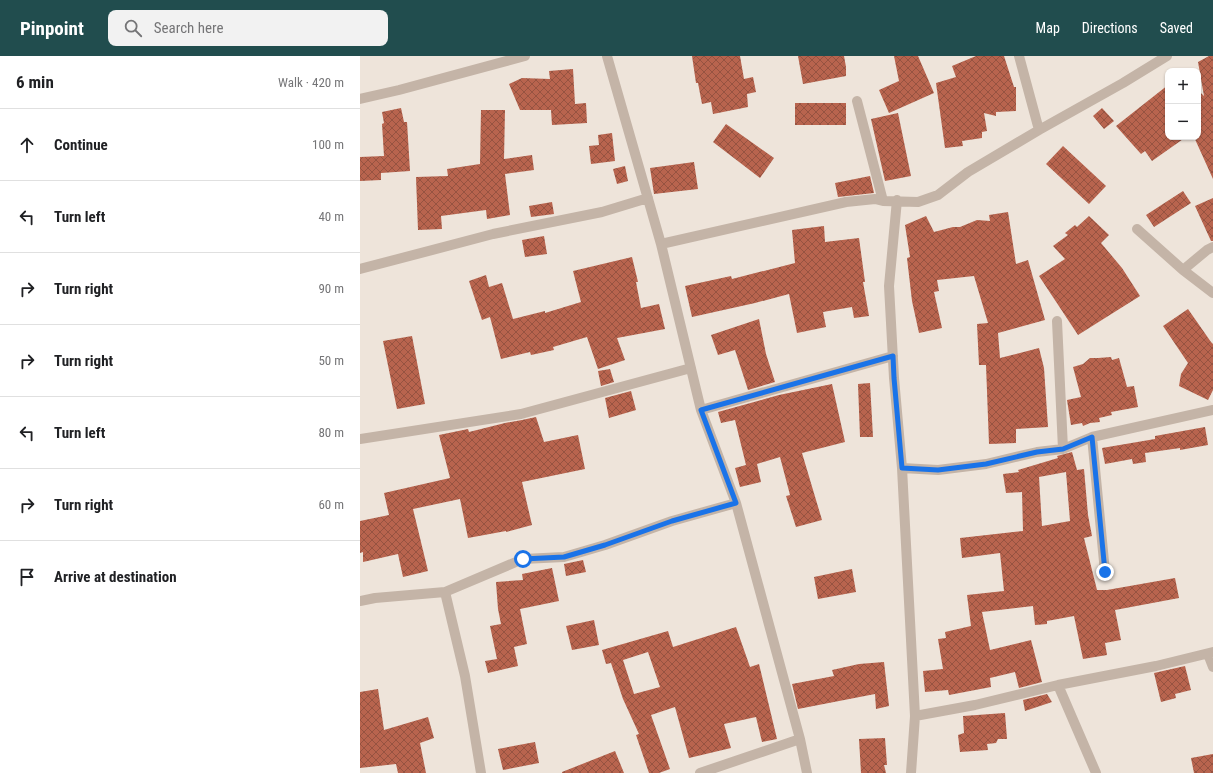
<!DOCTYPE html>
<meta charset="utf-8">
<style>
:root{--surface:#fff;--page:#f2f2f2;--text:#202124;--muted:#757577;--line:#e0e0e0;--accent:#214d4e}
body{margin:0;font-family:"Roboto Condensed",sans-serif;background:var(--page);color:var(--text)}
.controls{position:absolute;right:12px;top:12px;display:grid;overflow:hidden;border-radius:8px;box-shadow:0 1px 3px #0004}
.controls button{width:36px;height:36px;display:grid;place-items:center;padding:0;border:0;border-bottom:1px solid var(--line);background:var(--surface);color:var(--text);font:20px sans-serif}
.stop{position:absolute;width:12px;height:12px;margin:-9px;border:3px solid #1a73e8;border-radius:50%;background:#fff}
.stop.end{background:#1a73e8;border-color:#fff;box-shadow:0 1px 4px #0008}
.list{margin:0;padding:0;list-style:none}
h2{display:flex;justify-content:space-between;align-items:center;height:52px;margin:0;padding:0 16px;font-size:17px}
h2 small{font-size:13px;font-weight:400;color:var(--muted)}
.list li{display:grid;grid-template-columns:26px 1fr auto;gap:12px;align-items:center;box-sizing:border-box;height:72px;padding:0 16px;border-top:1px solid var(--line)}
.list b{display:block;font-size:15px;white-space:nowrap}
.list em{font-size:13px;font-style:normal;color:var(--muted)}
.icon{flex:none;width:22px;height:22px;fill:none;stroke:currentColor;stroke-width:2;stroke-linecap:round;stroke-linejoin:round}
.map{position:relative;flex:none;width:853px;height:717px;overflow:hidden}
header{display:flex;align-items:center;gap:24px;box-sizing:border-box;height:56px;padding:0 20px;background:var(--accent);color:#fff}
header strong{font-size:19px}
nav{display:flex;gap:22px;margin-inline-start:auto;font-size:14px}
.search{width:280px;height:36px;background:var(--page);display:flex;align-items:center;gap:10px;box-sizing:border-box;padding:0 14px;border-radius:8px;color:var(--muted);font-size:15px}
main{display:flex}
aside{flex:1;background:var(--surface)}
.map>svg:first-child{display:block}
.building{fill:url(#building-cross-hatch);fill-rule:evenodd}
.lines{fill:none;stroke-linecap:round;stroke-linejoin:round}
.minor{stroke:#c4b4a7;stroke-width:10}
.route{stroke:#1a73e8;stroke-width:5}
</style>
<header>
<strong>Pinpoint</strong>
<div class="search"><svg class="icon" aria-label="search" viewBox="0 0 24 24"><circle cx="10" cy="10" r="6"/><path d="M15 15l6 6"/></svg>Search here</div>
<nav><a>Map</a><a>Directions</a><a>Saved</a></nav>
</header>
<main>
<aside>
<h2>6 min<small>Walk · 420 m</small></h2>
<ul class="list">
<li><svg class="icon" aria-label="ahead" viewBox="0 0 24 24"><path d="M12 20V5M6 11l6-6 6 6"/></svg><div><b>Continue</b></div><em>100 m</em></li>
<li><svg class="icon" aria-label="left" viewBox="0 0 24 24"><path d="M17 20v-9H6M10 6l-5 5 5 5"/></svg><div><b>Turn left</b></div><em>40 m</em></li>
<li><svg class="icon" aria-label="right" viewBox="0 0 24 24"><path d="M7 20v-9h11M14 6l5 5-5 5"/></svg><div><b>Turn right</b></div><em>90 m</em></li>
<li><svg class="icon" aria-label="right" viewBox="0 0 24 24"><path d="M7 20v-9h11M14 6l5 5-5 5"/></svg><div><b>Turn right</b></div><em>50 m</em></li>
<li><svg class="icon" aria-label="left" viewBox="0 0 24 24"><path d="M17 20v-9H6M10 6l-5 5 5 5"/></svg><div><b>Turn left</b></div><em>80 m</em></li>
<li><svg class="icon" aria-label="right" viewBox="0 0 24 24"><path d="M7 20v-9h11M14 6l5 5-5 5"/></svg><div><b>Turn right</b></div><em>60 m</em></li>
<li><svg class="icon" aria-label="arrive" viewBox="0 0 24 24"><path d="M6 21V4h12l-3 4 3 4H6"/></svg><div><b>Arrive at destination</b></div></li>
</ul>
</aside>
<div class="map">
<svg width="853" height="717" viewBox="0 0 853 717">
<defs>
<pattern id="building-cross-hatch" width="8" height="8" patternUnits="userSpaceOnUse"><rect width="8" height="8" fill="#b8644e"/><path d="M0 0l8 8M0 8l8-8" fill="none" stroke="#965341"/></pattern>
</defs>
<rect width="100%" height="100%" fill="#eee4da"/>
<path class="building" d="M 332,0 L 380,0 L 384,23 L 393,21 L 396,36 L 387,38 L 388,51 L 353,58 L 351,46 L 342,48 L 338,27 L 336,27 Z
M 438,0 L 484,0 L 486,11 L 486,20 L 443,28 Z
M 534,0 L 558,0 L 574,37 L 529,57 L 519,34 L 539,25 Z
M 616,0 L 644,0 L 654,31 L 656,31 L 656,55 L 636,56 L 636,60 L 624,57 L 627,75 L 622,76 L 622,82 L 602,85 L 603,90 L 585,92 L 576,27 L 596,21 L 592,10 Z
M 849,0 L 853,0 L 853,123 L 834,81 L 838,81 L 838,34 L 844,40 L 838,6 Z
M 213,13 L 215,48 L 226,47 L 227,67 L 192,69 L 191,54 L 160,54 L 149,28 L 162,22 L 190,23 L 189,15 Z
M 808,29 L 808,81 L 826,81 L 792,105 L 785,95 L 781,98 L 756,70 Z
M 435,47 L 486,47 L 486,69 L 435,69 Z
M 41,52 L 44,66 L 47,66 L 50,115 L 21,117 L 21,124 L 0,125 L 0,101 L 24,100 L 22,68 L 24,67 L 22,56 Z
M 742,52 L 754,65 L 744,73 L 733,60 Z
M 121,54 L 145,54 L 144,103 L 172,99 L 174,114 L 145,118 L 150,159 L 127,163 L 126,154 L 81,160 L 82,173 L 58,174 L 56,121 L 88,120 L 87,113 L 120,108 Z
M 538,57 L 551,120 L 525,125 L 511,63 Z
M 366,68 L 414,102 L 400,122 L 353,86 Z
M 252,77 L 255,105 L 231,108 L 229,90 L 239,89 L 238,79 Z
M 703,90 L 746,130 L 729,148 L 686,108 Z
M 334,106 L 338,133 L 294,138 L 290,112 Z
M 265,110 L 268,125 L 257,128 L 253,113 Z
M 510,120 L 514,137 L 478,141 L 475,127 Z
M 823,135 L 831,147 L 794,171 L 786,159 Z
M 853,142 L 853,185 L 851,185 L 835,150 Z
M 192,146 L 194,158 L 171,161 L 169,150 Z
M 648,156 L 656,208 L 668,204 L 685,264 L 638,277 L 640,302 L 679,292 L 684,312 L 688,371 L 656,373 L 656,387 L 629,388 L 626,309 L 619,309 L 617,268 L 628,267 L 614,220 L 577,224 L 579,235 L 574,236 L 582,272 L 559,277 L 552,245 L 547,202 L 550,201 L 545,169 L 566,160 L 574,176 L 593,171 L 600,171 L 617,164 L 630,165 L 629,159 Z
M 729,160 L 749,179 L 741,187 L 762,212 L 780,240 L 718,279 L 679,220 L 705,203 L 693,190 L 708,179 L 705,177 L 715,169 L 717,171 Z
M 464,170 L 465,186 L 499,182 L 505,226 L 503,226 L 509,260 L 494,262 L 492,251 L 463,256 L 466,271 L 437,277 L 429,238 L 395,247 L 332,261 L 325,230 L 371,220 L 372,223 L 435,207 L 432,174 Z
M 184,180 L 187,198 L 165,201 L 162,184 Z
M 272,201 L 278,226 L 276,226 L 281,252 L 299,248 L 305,273 L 257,282 L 265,304 L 238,313 L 227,281 L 193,291 L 194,294 L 171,299 L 170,296 L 141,303 L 130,261 L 122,264 L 109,225 L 126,219 L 129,231 L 142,227 L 153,263 L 185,255 L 185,257 L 221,246 L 213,215 Z
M 828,253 L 851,286 L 853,288 L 853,334 L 848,344 L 819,330 L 821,318 L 828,307 L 803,270 Z
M 399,263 L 406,298 L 415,326 L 388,334 L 375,294 L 358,299 L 351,279 Z
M 52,280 L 65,348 L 37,353 L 23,285 Z
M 751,301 L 752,304 L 759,302 L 767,331 L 774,330 L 778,351 L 751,356 L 752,359 L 739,362 L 740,366 L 730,367 L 723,370 L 722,367 L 711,369 L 707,344 L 721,341 L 713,311 L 723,308 L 730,302 L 738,302 Z
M 250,313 L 254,326 L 241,330 L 238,315 Z
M 510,327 L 513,381 L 500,381 L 498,328 Z
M 472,328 L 485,386 L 442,397 L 462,464 L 436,471 L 426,440 L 430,439 L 420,401 L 397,408 L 401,426 L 380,431 L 375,412 L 386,409 L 375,364 L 361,367 L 358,356 L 419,339 Z
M 271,335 L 276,354 L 249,362 L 245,342 Z
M 176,361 L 184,386 L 218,379 L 225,413 L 162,426 L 172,469 L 146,476 L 146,475 L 108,482 L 100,443 L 53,453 L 68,515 L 43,521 L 38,498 L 3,506 L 3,496 L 0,497 L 0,465 L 29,459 L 24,437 L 90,422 L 79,379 L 108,373 L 109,376 L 145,367 L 162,364 Z
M 845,371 L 848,389 L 820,394 L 820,392 L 785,397 L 786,406 L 773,408 L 772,403 L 745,408 L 742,392 L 795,383 L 795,380 Z
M 712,396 L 717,414 L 724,413 L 728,459 L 732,480 L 724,482 L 737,534 L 747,534 L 815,522 L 819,542 L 755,554 L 761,584 L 745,587 L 747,599 L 723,603 L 714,560 L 687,565 L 687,568 L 675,569 L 673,550 L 622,556 L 630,594 L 671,584 L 682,626 L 659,632 L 655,616 L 630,622 L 631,631 L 589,639 L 588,634 L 565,636 L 563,615 L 583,613 L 578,583 L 586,582 L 585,576 L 611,570 L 607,539 L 644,535 L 640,497 L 602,502 L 600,482 L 663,475 L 662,436 L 646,437 L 643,418 L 659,416 L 658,414 L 698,402 L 697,400 ZM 706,416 L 710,465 L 682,470 L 679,421 Z
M 223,504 L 226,516 L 206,520 L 204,508 Z
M 192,512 L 199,545 L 160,553 L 167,588 L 154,591 L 158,610 L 128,617 L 125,605 L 137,603 L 130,570 L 141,568 L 138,553 L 136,526 L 163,524 L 162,518 Z
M 492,513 L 496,536 L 458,543 L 454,521 Z
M 234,564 L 239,589 L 212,594 L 206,570 Z
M 376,571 L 390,611 L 399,608 L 417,683 L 402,686 L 396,661 L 364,668 L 371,692 L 329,702 L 315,651 L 291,659 L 310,713 L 299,717 L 289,717 L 276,679 L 279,678 L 263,643 L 251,607 L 246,608 L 242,594 L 308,575 L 313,591 ZM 288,596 L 300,631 L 274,638 L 263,604 Z
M 524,606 L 529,650 L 516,653 L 515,638 L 438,653 L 432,628 L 474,620 L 472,614 L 499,608 Z
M 825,610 L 831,634 L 815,638 L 816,642 L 801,646 L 794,617 Z
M 18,633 L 24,674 L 68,661 L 74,682 L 60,687 L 66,717 L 38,717 L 36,708 L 0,712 L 0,636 Z
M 687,638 L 692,646 L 665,655 L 663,644 Z
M 645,657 L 647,683 L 638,683 L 636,687 L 627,688 L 628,694 L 600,696 L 598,679 L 604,677 L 603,660 Z
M 525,682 L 527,709 L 524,709 L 526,717 L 501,717 L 499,683 Z
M 175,686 L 179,707 L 143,714 L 138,693 Z
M 255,695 L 264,717 L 202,717 L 202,716 Z
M 853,698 L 853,717 L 834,717 L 831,702 Z"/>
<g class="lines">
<path class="minor" d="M 247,0 L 301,188 L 341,354 L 376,447 L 440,683 L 447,717
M 659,0 L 679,74
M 0,43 L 39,34 L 165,0
M 497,45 L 523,145
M 537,144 L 529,230 L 534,322 L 542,412 L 555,660 L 551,717
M 777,173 L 823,214 L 853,237
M 301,188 L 486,146 L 515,143 L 523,145 L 558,146 L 578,139 L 608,116 L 679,74 L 763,27 L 807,0
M 0,213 L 133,178 L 242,156 L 288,142
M 823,214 L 847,194 L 853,191
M 697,265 L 703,393
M 341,354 L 533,300
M 732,381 L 745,516
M 0,383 L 161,358 L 331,312
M 542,412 L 578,414 L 626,408 L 677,396 L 703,393 L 732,381 L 853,354
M 85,536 L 105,620 L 121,717
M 0,545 L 15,542 L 85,536 L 163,503 L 204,501 L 245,489 L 312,465 L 376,447
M 848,598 L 853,611
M 698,629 L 736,717
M 555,660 L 615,649 L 698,629 L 796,610 L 853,596
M 340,717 L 440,683"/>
</g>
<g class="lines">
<path class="route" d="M 163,503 L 204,501 L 245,489 L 312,465 L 376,447 L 341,354 L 533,300 L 534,322 L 542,412 L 578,414 L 626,408 L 677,396 L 703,393 L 732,381 L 745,516"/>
</g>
</svg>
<div class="controls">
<button>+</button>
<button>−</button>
</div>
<div class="stop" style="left:163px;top:503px"></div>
<div class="stop end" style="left:745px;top:516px"></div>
</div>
</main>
